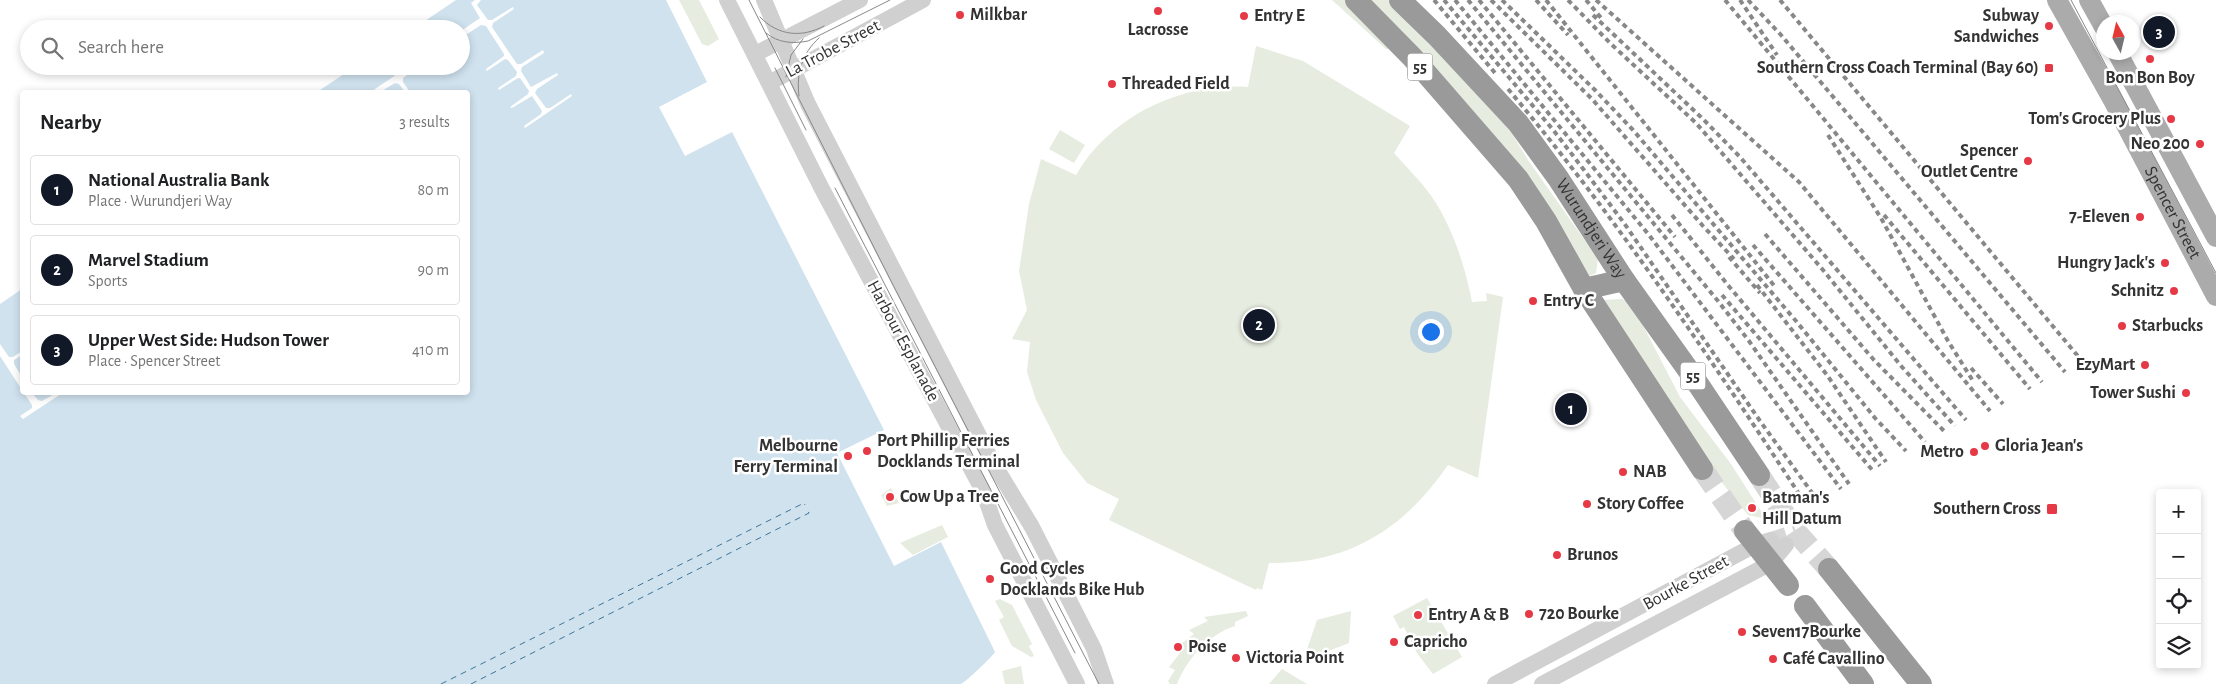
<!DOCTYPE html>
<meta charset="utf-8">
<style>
:root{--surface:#fff;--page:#f2f2f2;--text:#202124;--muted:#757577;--line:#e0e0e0;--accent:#111827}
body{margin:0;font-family:"Alegreya Sans",sans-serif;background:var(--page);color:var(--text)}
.controls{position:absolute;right:15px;bottom:15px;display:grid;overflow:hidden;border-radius:5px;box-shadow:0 2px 8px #0003}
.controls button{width:45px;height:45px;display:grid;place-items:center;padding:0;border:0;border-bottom:1px solid var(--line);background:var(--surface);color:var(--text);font:25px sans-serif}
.compass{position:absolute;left:2096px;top:15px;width:45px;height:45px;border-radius:50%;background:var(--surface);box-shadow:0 2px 8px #0003;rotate:352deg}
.you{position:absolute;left:1430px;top:331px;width:18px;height:18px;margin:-12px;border:4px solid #fff;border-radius:50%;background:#1a73e8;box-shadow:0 0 0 8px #1a73e833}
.badge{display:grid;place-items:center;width:32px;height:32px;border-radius:50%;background:var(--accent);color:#fff;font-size:16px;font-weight:700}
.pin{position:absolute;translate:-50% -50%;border:2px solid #fff;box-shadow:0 1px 5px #0006}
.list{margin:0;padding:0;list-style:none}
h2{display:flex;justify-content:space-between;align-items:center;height:65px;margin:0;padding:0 20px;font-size:21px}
h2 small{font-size:16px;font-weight:400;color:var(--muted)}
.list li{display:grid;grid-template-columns:32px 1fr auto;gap:15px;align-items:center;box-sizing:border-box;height:70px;margin:0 10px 10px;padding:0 10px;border:1px solid var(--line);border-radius:5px}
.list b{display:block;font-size:19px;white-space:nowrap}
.list p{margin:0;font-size:16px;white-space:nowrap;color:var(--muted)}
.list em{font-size:16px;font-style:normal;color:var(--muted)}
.icon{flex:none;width:28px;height:28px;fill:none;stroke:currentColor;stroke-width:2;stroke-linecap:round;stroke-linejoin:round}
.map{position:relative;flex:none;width:2216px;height:684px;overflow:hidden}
.search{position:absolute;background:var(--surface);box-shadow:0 2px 8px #0003;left:20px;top:20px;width:450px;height:55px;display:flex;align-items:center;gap:12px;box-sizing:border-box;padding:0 18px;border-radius:28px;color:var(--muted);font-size:19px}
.panel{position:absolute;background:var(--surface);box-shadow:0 2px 8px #0003;left:20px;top:90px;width:450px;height:305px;border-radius:5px}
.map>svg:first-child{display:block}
.green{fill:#e6ecdf}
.water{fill:#cfe2ee}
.pier{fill:#fff}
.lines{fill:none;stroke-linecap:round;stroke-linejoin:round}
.ferry{stroke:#3f7597;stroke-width:1;stroke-dasharray:6 5;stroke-linecap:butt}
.minor-tunnel{stroke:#d6d6d6;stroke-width:16;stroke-dasharray:16 8;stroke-linecap:butt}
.highway-tunnel{stroke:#d6d6d6;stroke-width:22;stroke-dasharray:22 11;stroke-linecap:butt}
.minor{stroke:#d0d0d0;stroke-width:16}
.major{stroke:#ababab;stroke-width:20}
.highway{stroke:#9a9a9a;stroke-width:22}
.tram{stroke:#888;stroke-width:1}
.rail{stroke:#888;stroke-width:4;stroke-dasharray:5 4;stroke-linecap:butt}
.poi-dot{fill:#e63946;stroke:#fff;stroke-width:2}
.labels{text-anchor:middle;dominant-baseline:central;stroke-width:5;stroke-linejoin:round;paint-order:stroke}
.shield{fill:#fff;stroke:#707070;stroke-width:1}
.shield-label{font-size:16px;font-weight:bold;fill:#333}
.poi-label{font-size:18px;font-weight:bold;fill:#333;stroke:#fff;text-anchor:start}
.street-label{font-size:18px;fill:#333;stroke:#fff}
</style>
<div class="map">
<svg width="2216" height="684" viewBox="0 0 2216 684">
<rect width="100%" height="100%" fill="#fff"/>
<path class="green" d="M 679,0 L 699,0 L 719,39 L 708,46 L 702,44 Z
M 1332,0 L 1347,0 L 1389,49 L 1386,49 Z
M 1368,0 L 1388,0 L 1453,63 L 1510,130 L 1528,160 L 1598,259 L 1596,273 L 1588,277 Z
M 1256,46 L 1303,61 L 1410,126 L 1394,153 C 1407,168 1421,181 1432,197 C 1453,228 1465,266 1472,302 L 1487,301 L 1486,293 L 1503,297 L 1478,478 L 1448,465 C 1404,529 1349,564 1269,563 L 1262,590 L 1257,588 L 1256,590 L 1109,520 L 1119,499 L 1087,483 L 1063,453 L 1036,400 L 1027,372 L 1030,342 L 1012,339 L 1027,310 L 1019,271 L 1029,204 L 1041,159 L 1076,175 C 1110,116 1182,82 1248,87 Z
M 1060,130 L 1085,145 L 1074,163 L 1049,149 Z
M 1622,299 L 1632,304 L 1680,397 L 1731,464 L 1766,519 L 1748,515 L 1711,469 L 1601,300 Z
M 891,488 L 899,503 L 887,506 L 881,495 Z
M 942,525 L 948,537 L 913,555 L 900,543 Z
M 1427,598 L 1462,657 L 1433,674 L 1417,653 L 1404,627 L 1400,629 L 1393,616 Z
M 1000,599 L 1012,605 L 1032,644 L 1029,646 L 1034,656 L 1031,657 L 1012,646 L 999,620 L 1004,617 L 995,601 Z
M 1246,611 L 1248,616 L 1235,622 L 1235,626 C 1209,634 1187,659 1177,684 L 1170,684 L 1168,681 L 1175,670 L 1169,667 L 1180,653 L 1174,649 L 1194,634 L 1189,630 L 1208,621 L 1204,617 Z
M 1351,611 L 1349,643 L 1303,661 L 1317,620 Z
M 1021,666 L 1024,684 L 1005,684 L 1002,671 Z
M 1282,669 L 1307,684 L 1269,684 Z"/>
<path class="water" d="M 456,0 L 666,0 L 707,82 L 659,107 L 685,156 L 732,132 L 884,430 L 837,453 L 894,566 L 941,542 L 995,652 C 992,657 967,681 961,684 L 0,684 L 0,304 L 22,289 L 22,392 L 468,392 L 468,92 L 317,92 L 356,66 L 461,66 L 461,29 L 413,29 Z"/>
<path class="pier" d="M 475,0 L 481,0 L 477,5 L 488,20 L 492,20 L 513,7 L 514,9 L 493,23 L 492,27 L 517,64 L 521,64 L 543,50 L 544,53 L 522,67 L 521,71 L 531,87 L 557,73 L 558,75 L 537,89 L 535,93 L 546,108 L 550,108 L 571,94 L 572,96 L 525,128 L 524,126 L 541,114 L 542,111 L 532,96 L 512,108 L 510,107 L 528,94 L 529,91 L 520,78 L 518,78 L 499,90 L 498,88 L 516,76 L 517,72 L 508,60 L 505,59 L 487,71 L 486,69 L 504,56 L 504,54 L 486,26 L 481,25 L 461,38 L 461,31 L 480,18 L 471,3 Z
M 409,66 L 420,66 L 403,78 L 403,82 L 410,92 L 405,92 L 399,84 L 395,83 L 380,92 L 366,92 L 372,91 Z
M 0,344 L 9,357 L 13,357 L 22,351 L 22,355 L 14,360 L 14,364 L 22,377 L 22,390 L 0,356 Z
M 24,393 L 32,393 L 38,400 L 42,401 L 56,393 L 61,394 L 23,419 L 20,416 L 32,408 L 32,405 Z"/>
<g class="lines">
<path class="ferry" d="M 441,684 L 804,503 L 805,505
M 471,684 L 809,513 L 808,511"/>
<path class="minor-tunnel" d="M 1771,540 L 1796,532"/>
<path class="highway-tunnel" d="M 1702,469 L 1745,531
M 1759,475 L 1796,532 L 1829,569"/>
<path class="minor" d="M 727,0 L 821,187 L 983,491 L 995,525 L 1077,684
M 764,0 L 808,104 L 992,461 L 1032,527 L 1094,649 L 1106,684
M 755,54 L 860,0
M 769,83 L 923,0
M 1495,684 L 1755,545 L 1771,540
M 1542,684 L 1771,563 L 1786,545"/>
<g class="major">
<path id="s1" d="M 2057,0 L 2113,100 L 2216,296"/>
<path d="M 2089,0 L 2104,27"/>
<path d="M 2117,52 L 2216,237"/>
</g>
<g class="highway">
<path d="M 1356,0 L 1412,57 L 1518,179 L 1546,221 L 1584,289 L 1702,469"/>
<path id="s2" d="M 1400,0 L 1437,36 L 1518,123 L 1558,178 L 1624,280 L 1694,378 L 1759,475"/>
<path d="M 1584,289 L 1624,280"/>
<path d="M 1745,531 L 1788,585"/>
<path d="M 1829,569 L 1921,684"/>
<path d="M 1805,606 L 1863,684"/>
</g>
<path class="tram" d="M 749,0 L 893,285 L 1099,684
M 2071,0 L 2216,273
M 760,17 C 778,36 802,38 824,26
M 766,33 C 778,43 793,44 808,41 L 890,0
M 775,68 L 806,130
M 786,77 L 791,55 L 803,39
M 799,96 C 796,74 802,53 819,38
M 835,188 L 1075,653"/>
<path class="rail" d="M 1434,0 L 1495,73
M 1444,0 L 1554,131 L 1584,170 L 1624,223 L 1760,421 L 1818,501
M 1455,0 L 1649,235 L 1841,489
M 1468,0 L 1718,301 L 1749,341 L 1849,484
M 1479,0 L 1675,237
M 1491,0 L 1592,99 L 1703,226 L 1734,259
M 1502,0 L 1595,90 L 1633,130 L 1796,321 L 1875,418 L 1906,451
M 1536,0 L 1568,35
M 1546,0 L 1776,288
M 1568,0 L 1611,44 L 1696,123 L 1823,270 L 1902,367 L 1955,426
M 1586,0 L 1602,19
M 1596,0 L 1799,182 L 1990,411
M 1725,0 L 2042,382
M 1740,0 L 1777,55
M 1748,0 L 1781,35 L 2065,372
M 1780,0 L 2082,361
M 1593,15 L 1703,119 L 1740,157 L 1966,420
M 1508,89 C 1618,219 1712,361 1805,503
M 1828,135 L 1881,218 L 1948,341 L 1973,381
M 1672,215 L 1727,284 L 1880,466
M 1884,215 L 2030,389
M 1765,234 L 1874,360 L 1946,433
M 1753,245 L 1925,442
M 1729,257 L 1760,293
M 1757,285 L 1827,375 L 1886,462
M 1722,295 L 1874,472
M 1971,368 L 2003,404"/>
</g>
<g class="poi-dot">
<circle cx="1158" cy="11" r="5"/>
<circle cx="960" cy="15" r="5"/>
<circle cx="1244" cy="16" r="5"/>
<circle cx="2049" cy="26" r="5"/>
<circle cx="2150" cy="59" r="5"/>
<rect x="2044" y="63" width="10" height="10" rx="2.5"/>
<circle cx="1112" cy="84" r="5"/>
<circle cx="2171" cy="119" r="5"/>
<circle cx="2200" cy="144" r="5"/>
<circle cx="2028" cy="161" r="5"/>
<circle cx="2140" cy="217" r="5"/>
<circle cx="2165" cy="263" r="5"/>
<circle cx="2174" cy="291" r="5"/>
<circle cx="1533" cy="301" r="5"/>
<circle cx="2122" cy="326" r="5"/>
<circle cx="2145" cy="365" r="5"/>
<circle cx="2186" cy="393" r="5"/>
<circle cx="1985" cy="446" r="5"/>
<circle cx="867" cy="451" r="5"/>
<circle cx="1974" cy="452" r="5"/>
<circle cx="848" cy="456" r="5"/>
<circle cx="1623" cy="472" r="5"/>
<circle cx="890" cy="497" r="5"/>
<circle cx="1587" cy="504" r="5"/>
<circle cx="1752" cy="508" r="5"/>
<rect x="2046" y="503" width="12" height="12" rx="2.5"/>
<circle cx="1557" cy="555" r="5"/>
<circle cx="990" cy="579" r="5"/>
<circle cx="1529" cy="614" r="5"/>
<circle cx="1418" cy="615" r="5"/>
<circle cx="1742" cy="632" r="5"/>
<circle cx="1394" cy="642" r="5"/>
<circle cx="1178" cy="647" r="5"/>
<circle cx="1236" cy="658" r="5"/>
<circle cx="1773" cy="659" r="5"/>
</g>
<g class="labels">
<g class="shield">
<rect x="1407.5" y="53.5" width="25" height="27" rx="4"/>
<rect x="1680.5" y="362.5" width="25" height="27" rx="4"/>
</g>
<g class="shield-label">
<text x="1420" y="67">55</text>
<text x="1693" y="376">55</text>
</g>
<g class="poi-label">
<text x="970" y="15">Milkbar</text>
<text x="1254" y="16">Entry E</text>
<text x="2039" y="16" text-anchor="end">Subway<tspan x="2039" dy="21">Sandwiches</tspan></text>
<text x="1158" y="30" text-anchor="middle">Lacrosse</text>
<text x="2039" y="68" text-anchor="end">Southern Cross Coach Terminal (Bay 60)</text>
<text x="2150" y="78" text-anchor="middle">Bon Bon Boy</text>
<text x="1122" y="84">Threaded Field</text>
<text x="2161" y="119" text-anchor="end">Tom's Grocery Plus</text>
<text x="2190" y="144" text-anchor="end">Neo 200</text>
<text x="2018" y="151" text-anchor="end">Spencer<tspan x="2018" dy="21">Outlet Centre</tspan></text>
<text x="2130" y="217" text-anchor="end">7-Eleven</text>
<text x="2155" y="263" text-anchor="end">Hungry Jack's</text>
<text x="2164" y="291" text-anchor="end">Schnitz</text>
<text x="1543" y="301">Entry C</text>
<text x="2132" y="326">Starbucks</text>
<text x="2135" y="365" text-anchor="end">EzyMart</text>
<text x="2176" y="393" text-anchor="end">Tower Sushi</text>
<text x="877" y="441">Port Phillip Ferries<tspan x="877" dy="21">Docklands Terminal</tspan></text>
<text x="838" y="446" text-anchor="end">Melbourne<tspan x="838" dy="21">Ferry Terminal</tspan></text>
<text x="1995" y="446">Gloria Jean's</text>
<text x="1964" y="452" text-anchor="end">Metro</text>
<text x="1633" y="472">NAB</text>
<text x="900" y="497">Cow Up a Tree</text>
<text x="1762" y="498">Batman's<tspan x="1762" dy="21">Hill Datum</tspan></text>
<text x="1597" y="504">Story Coffee</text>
<text x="2041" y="509" text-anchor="end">Southern Cross</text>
<text x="1567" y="555">Brunos</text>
<text x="1000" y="569">Good Cycles<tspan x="1000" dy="21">Docklands Bike Hub</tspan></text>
<text x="1539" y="614">720 Bourke</text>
<text x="1428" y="615">Entry A &amp; B</text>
<text x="1752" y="632">Seven17Bourke</text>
<text x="1404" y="642">Capricho</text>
<text x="1188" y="647">Poise</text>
<text x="1246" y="658">Victoria Point</text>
<text x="1783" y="659">Café Cavallino</text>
</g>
<g class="street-label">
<text transform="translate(833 49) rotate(-28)">La Trobe Street</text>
<text stroke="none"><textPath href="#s1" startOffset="242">Spencer Street</textPath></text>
<text stroke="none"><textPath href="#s2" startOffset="299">Wurundjeri Way</textPath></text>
<text transform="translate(903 341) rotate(62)">Harbour Esplanade</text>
<text transform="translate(1686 583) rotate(-29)">Bourke Street</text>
</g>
</g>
</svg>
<div class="controls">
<button>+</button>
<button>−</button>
<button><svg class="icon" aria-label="locate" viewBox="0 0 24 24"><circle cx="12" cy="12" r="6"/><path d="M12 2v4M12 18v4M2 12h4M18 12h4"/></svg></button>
<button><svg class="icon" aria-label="layers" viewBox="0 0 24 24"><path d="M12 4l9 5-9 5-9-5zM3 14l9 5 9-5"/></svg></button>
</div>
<svg class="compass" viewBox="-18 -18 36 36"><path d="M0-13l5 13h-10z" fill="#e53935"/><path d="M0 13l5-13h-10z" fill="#757577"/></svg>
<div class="you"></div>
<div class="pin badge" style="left:1571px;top:409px">1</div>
<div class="pin badge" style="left:1259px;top:325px">2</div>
<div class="pin badge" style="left:2159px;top:32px">3</div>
<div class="search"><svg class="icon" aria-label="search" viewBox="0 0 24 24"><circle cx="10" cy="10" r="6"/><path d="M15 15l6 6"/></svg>Search here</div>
<section class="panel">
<h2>Nearby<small>3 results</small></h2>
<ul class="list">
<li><span class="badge">1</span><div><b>National Australia Bank</b><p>Place · Wurundjeri Way</p></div><em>80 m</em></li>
<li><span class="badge">2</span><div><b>Marvel Stadium</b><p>Sports</p></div><em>90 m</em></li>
<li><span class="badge">3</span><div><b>Upper West Side: Hudson Tower</b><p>Place · Spencer Street</p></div><em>410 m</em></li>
</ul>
</section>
</div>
